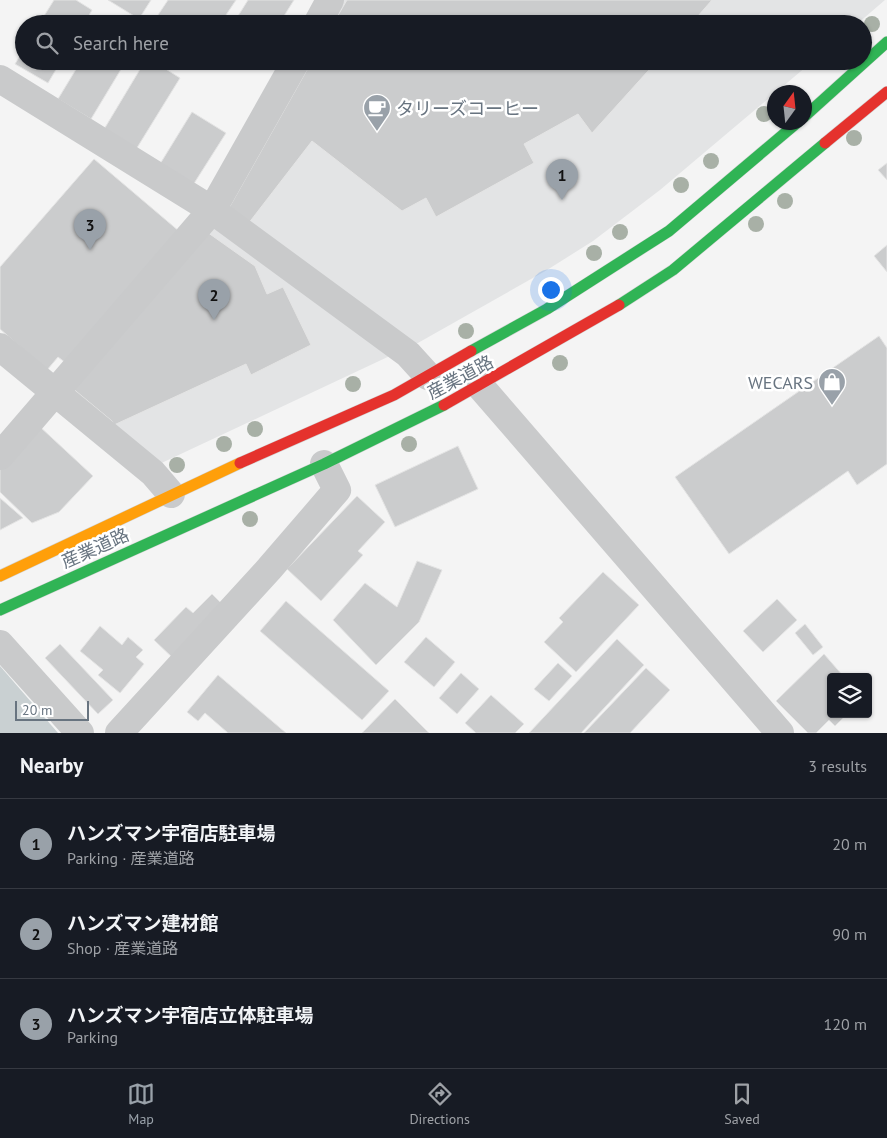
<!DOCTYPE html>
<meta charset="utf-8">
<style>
:root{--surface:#171b24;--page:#242831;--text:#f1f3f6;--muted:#9ea1a6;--line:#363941;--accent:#99a1a9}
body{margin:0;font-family:"PT Sans","Noto Sans JP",sans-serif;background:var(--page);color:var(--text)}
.controls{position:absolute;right:15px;bottom:15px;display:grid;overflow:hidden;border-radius:5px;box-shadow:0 1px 4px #0004}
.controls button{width:45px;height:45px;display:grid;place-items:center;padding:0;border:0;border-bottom:1px solid var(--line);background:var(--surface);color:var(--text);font:25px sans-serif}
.compass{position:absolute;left:767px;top:85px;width:45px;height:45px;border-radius:50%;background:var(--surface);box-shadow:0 1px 4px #0004;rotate:15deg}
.scale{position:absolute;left:15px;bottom:12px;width:74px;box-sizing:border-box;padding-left:5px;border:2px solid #687480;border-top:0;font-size:14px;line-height:18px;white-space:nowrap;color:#687480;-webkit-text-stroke:4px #fff;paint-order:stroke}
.you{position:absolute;left:550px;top:289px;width:18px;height:18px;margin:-12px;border:4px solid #fff;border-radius:50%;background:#1a73e8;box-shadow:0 0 0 8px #1a73e833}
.badge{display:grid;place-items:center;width:32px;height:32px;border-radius:50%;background:var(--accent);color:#111;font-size:16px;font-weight:700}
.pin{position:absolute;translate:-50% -41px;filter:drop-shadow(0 1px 2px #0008)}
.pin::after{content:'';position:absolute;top:26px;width:18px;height:15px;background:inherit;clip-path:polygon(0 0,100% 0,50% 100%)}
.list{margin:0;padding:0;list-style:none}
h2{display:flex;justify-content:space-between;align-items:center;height:65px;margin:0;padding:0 20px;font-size:21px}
h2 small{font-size:16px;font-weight:400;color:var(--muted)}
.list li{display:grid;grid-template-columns:32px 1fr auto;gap:15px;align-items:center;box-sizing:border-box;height:90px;padding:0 20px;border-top:1px solid var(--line)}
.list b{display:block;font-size:19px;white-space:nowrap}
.list p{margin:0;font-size:16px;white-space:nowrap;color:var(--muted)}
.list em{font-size:16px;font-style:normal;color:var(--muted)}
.icon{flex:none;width:28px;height:28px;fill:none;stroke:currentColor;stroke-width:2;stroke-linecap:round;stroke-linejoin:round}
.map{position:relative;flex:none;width:887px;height:733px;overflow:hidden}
.search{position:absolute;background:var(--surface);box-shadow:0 1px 4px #0004;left:15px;right:15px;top:15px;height:55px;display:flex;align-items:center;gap:12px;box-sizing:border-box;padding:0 18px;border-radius:28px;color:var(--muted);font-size:19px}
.sheet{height:335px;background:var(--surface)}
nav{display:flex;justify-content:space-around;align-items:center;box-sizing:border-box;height:70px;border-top:1px solid var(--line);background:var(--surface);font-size:14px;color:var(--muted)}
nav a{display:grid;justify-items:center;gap:2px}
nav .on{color:var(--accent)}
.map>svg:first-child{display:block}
.built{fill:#e3e4e5}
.water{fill:#c9d0d2}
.building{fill:#cbcccd;stroke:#e4e4e4}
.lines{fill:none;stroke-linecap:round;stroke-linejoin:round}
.fast-casing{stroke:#d1d2d2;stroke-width:12}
.slow-casing{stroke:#d1d2d2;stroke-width:12}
.jam-casing{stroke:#d1d2d2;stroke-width:12}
.street{stroke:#c9cacb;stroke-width:28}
.fast{stroke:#30b455;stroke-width:11}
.slow{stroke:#ff9f0a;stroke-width:11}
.jam{stroke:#e5322d;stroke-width:11}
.tree{fill:#a8b0a6}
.labels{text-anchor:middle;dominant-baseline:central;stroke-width:5;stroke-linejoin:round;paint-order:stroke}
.poi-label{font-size:18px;fill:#687480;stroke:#fff;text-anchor:start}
.street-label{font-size:18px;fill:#687480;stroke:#fff}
</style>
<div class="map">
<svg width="887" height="733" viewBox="0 0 887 733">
<rect width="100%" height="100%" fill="#f4f4f4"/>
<path class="built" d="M 341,0 L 885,0 L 857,24 L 327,24 Z
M 305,61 L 813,61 L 660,190 L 593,241 L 547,270 L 409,348 L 221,208 Z
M 213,220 L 394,354 L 153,467 L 67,385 Z"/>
<path class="water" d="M 0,666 L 58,733 L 0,733 Z"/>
<path class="building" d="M 54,0 L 76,0 L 92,10 L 84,24 L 39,24 Z
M 108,0 L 151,0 L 139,19 Z
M 168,0 L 236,0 L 220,24 L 152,24 Z
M 248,0 L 294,0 L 279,24 L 233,24 Z
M 347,0 L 712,0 L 691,24 L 333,24 Z
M 24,49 L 24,61 L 61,61 L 48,83 L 15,64 Z
M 81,61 L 126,61 L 91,119 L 58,99 Z
M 145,61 L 153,61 L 180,78 L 135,151 L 103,131 Z
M 178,61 L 195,61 L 190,69 Z
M 312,61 L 657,61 L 592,133 L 578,114 L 524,144 L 534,163 L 436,217 L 426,198 L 402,211 L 312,141 L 248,224 L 229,208 Z
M 192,112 L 226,133 L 193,185 L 160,164 Z
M 94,159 L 180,232 L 66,363 L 58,357 L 47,370 L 0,329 L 0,267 Z
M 887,163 L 887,180 L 878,170 Z
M 207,232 L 255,266 L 267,294 L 283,287 L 311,345 L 251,375 L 246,364 L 114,425 L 112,421 L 71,387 Z
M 887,245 L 887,272 L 874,256 Z
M 879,336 L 887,348 L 887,464 L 857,485 L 848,471 L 729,554 L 675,477 Z
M 38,425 L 93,476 L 59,512 L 32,523 L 0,492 L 0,466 Z
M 458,446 L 478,489 L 395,527 L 375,485 Z
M 357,496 L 385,522 L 358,551 L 363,555 L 321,601 L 287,569 Z
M 0,498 L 23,518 L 0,530 Z
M 417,561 L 442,570 L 419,622 L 376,665 L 333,620 L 365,583 L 397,607 Z
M 603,572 L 639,605 L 576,672 L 544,642 L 563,622 L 559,618 Z
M 212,594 L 225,607 L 175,660 L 154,640 L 186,607 L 193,613 Z
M 777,599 L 797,620 L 763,652 L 743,631 Z
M 286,601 L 389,691 L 362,720 L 260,631 Z
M 805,624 L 823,647 L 813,655 L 795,633 Z
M 100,626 L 122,645 L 128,637 L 143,650 L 136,657 L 144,664 L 120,693 L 98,675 L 103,670 L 80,651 Z
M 426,637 L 455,662 L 434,687 L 404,662 Z
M 617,639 L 644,665 L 581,733 L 529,733 Z
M 60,644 L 113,700 L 98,714 L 45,658 Z
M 824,654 L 844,677 L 831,677 L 831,714 L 847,714 L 835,726 L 829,720 L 816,733 L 808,733 L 776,701 Z
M 558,663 L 572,676 L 549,701 L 534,689 Z
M 646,668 L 670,690 L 630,733 L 584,733 Z
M 461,673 L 479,689 L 457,714 L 439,698 Z
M 218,675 L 286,733 L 228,733 L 205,713 L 198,721 L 187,712 Z
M 491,695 L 524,724 L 515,733 L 476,733 L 465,723 Z
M 395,699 L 429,733 L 362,733 Z"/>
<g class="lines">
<defs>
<path id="fast" d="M 804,117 L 887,42
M 619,305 L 673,270 L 825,143
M 471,351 L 547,309 L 669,231 L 798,122
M 0,610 L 324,464 L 444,405"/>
<path id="slow" d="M 0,576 L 240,463"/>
<path id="jam" d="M 825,143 L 887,92
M 444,405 L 619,305
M 240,463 L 394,395 L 471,351"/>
</defs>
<use href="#fast" class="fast-casing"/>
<use href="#slow" class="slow-casing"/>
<use href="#jam" class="jam-casing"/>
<path class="street" d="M 317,24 L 330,0
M 0,79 L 212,210 L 408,354 L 428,376
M 0,347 L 153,473 L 171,494
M 480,386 L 780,733
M 0,456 L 212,210 L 296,61
M 0,644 L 80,733
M 119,733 L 269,569 L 337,490 L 324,464"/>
<use href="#fast" class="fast"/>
<use href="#slow" class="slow"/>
<use href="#jam" class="jam"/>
</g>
<g class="tree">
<circle cx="872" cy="24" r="8"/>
<circle cx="764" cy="114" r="8"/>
<circle cx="854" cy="138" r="8"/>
<circle cx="711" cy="161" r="8"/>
<circle cx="681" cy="185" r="8"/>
<circle cx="785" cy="201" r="8"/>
<circle cx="756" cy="224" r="8"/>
<circle cx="620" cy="232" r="8"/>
<circle cx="594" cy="253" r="8"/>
<circle cx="466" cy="331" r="8"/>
<circle cx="560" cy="363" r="8"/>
<circle cx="353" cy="384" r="8"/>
<circle cx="255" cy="429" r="8"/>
<circle cx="224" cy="444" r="8"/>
<circle cx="409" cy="444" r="8"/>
<circle cx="177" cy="465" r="8"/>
<circle cx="250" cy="519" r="8"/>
</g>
<defs>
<symbol id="cafe-pin" viewBox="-11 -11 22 30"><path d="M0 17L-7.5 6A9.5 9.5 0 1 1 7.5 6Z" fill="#99a1a9" stroke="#fff"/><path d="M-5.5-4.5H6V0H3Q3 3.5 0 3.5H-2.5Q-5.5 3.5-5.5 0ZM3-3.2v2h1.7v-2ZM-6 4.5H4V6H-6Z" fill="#fff"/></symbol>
<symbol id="shop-pin" viewBox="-11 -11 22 30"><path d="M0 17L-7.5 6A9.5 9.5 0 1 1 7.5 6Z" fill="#99a1a9" stroke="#fff"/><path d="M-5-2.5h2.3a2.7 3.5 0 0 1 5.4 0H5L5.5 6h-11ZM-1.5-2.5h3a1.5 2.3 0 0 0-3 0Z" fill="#fff"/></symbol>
</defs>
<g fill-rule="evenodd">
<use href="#cafe-pin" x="361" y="92" width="32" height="43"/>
<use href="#shop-pin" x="816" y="366" width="32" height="43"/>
</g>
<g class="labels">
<g class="poi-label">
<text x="396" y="108">タリーズコーヒー</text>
<text x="813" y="382" text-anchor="end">WECARS</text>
</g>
<g class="street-label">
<text transform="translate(460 377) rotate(-28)">産業道路</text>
<text transform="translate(95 548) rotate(-24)">産業道路</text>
</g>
</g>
</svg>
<div class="controls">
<button><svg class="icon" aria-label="layers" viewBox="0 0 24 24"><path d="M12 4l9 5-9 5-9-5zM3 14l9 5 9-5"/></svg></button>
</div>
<svg class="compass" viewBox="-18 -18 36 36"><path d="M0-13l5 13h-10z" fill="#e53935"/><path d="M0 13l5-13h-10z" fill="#9ea1a6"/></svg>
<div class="scale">20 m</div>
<div class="you"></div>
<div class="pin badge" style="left:562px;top:200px">1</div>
<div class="pin badge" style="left:214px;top:320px">2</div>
<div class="pin badge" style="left:90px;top:250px">3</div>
<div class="search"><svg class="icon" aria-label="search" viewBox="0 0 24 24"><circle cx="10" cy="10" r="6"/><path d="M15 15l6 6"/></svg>Search here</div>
</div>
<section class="sheet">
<h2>Nearby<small>3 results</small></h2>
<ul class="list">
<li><span class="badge">1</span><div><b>ハンズマン宇宿店駐車場</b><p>Parking · 産業道路</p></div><em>20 m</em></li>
<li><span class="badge">2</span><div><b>ハンズマン建材館</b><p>Shop · 産業道路</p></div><em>90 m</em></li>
<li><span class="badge">3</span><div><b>ハンズマン宇宿店立体駐車場</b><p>Parking</p></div><em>120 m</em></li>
</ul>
</section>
<nav>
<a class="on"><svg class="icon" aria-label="map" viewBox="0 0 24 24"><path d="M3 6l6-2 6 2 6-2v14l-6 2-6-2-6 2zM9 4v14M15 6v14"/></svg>Map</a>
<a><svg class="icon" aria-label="directions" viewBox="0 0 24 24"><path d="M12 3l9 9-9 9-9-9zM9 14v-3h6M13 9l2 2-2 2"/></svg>Directions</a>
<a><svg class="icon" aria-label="saved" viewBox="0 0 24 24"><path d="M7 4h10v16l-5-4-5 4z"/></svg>Saved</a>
</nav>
